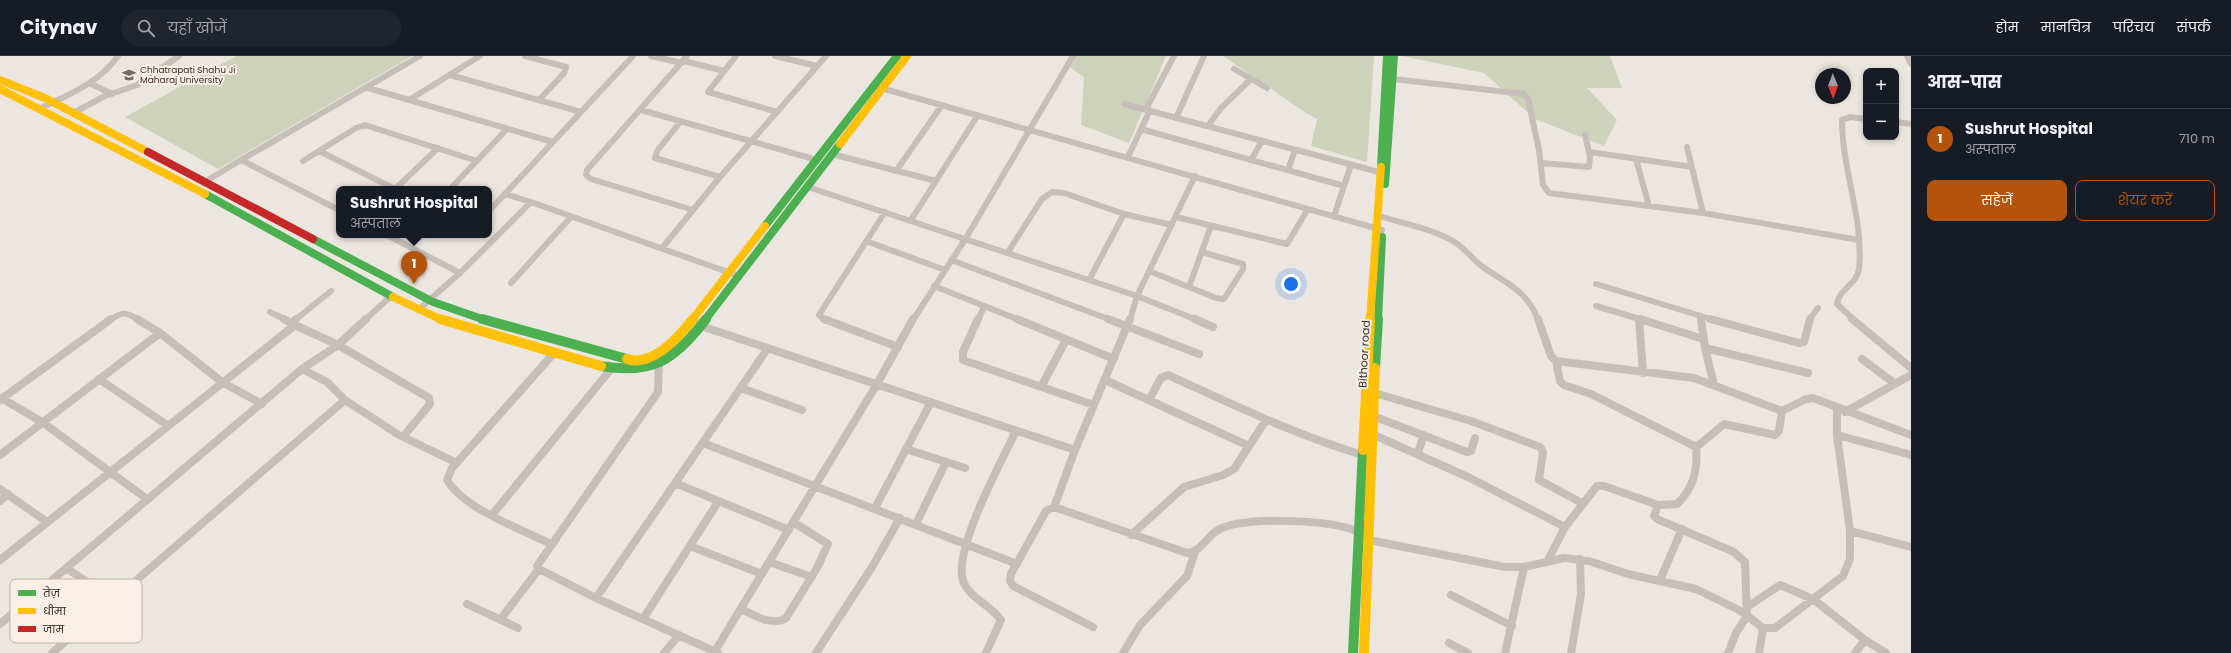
<!DOCTYPE html>
<html lang="hi">
<meta charset="utf-8">
<style>
:root{--surface:#171b24;--page:#20242c;--text:#f1f3f6;--muted:#9ea1a6;--line:#363941;--accent:#b45309}
body{margin:0;font-family:Poppins,"Noto Sans Devanagari",sans-serif;background:var(--page);color:var(--text)}
.controls{position:absolute;right:12px;top:12px;display:grid;overflow:hidden;border-radius:8px;box-shadow:0 2px 6px #0003}
.controls button{width:36px;height:36px;display:grid;place-items:center;padding:0;border:0;border-bottom:1px solid var(--line);background:var(--surface);color:var(--text);font:20px sans-serif}
.compass{position:absolute;left:1815px;top:12px;width:36px;height:36px;border-radius:50%;background:var(--surface);box-shadow:0 2px 6px #0003;rotate:179deg}
.you{position:absolute;left:1291px;top:228px;width:14px;height:14px;margin:-10px;border:3px solid #fff;border-radius:50%;background:#1a73e8;box-shadow:0 0 0 6px #1a73e833}
.badge{display:grid;place-items:center;width:26px;height:26px;border-radius:50%;background:var(--accent);color:#fff;font-size:13px;font-weight:700}
.pin{position:absolute;translate:-50% -33px;filter:drop-shadow(0 1px 2px #0008)}
.pin::after{content:'';position:absolute;top:21px;width:14px;height:12px;background:inherit;clip-path:polygon(0 0,100% 0,50% 100%)}
.popup{position:absolute;left:336px;top:130px;width:156px;height:52px;box-sizing:border-box;display:grid;place-content:center;border-radius:8px;background:var(--surface);filter:drop-shadow(0 1px 3px #0005);font-size:13px;white-space:nowrap;color:var(--muted)}
.popup b{font-size:15px;color:var(--text)}
.popup::after{content:'';position:absolute;left:50%;top:100%;margin-left:-8px;border:8px solid transparent;border-top-color:var(--surface)}
.list{margin:0;padding:0;list-style:none}
h2{display:flex;justify-content:space-between;align-items:center;height:52px;margin:0;padding:0 16px;font-size:17px}
h2 small{font-size:13px;font-weight:400;color:var(--muted)}
.list li{display:grid;grid-template-columns:26px 1fr auto;gap:12px;align-items:center;box-sizing:border-box;height:60px;padding:0 16px;border-top:1px solid var(--line)}
.list b{display:block;font-size:15px;white-space:nowrap}
.list p{margin:0;font-size:13px;white-space:nowrap;color:var(--muted)}
.list em{font-size:13px;font-style:normal;color:var(--muted)}
.actions{display:flex;gap:8px;padding:12px 16px}
.actions a{flex:1;padding:9px 0;border:1px solid var(--accent);border-radius:8px;text-align:center;font-size:14px;color:var(--accent)}
.actions .main{background:var(--accent);color:#fff}
.icon{flex:none;width:22px;height:22px;fill:none;stroke:currentColor;stroke-width:2;stroke-linecap:round;stroke-linejoin:round}
.map{position:relative;flex:none;width:1911px;height:597px;overflow:hidden}
header{display:flex;align-items:center;gap:24px;box-sizing:border-box;height:56px;padding:0 20px;background:var(--surface);border-bottom:1px solid var(--line)}
header strong{font-size:19px}
nav{display:flex;gap:22px;margin-inline-start:auto;font-size:14px}
.search{width:280px;height:36px;background:var(--page);display:flex;align-items:center;gap:10px;box-sizing:border-box;padding:0 14px;border-radius:22px;color:var(--muted);font-size:15px}
main{display:flex}
aside{flex:1;background:var(--surface)}
.map>svg:first-child{display:block}
.green{fill:#cfd2ba}
.lines{fill:none;stroke-linecap:round;stroke-linejoin:round}
.street-far1{stroke:#c6beb9;stroke-width:6}
.street{stroke:#c6beb9;stroke-width:8}
.fast-far1{stroke:#4caf50;stroke-width:8}
.fast{stroke:#4caf50;stroke-width:10}
.slow-far1{stroke:#ffc107;stroke-width:8}
.slow{stroke:#ffc107;stroke-width:10}
.jam{stroke:#c62828;stroke-width:8}
.labels{text-anchor:middle;dominant-baseline:central;stroke-width:4;stroke-linejoin:round;paint-order:stroke}
.far-poi-label{font-size:9px;fill:#372a27;stroke:#faefe7;text-anchor:start}
.street-label{font-size:11px;fill:#372a27;stroke:#faefe7}
.key{fill:#faefe7;stroke:#c0b4ad;stroke-width:1}
.key-label{font-size:11px;fill:#372a27}
</style>
<header>
<strong>Citynav</strong>
<div class="search"><svg class="icon" aria-label="search" viewBox="0 0 24 24"><circle cx="10" cy="10" r="6"/><path d="M15 15l6 6"/></svg>यहाँ खोजें</div>
<nav><a>होम</a><a>मानचित्र</a><a>परिचय</a><a>संपर्क</a></nav>
</header>
<main>
<div class="map">
<svg width="1911" height="597" viewBox="0 0 1911 597">
<rect width="100%" height="100%" fill="#ece6e0"/>
<path class="green" d="M 236,0 L 412,0 L 218,113 L 125,61 Z
M 1073,0 L 1166,0 L 1129,87 L 1081,69 L 1084,21 L 1068,10 Z
M 1223,0 L 1374,0 L 1367,106 L 1311,90 L 1317,63 L 1306,57 Z
M 1402,0 L 1610,0 L 1622,32 L 1587,32 L 1617,64 L 1604,90 L 1535,63 L 1484,17 Z"/>
<g class="lines">
<path class="street-far1" d="M 525,0 L 566,11 L 564,17 L 539,44
M 651,0 L 682,7
M 687,0 L 587,114 L 586,119 L 591,123 L 693,154
M 736,0 L 708,36 L 777,56
M 775,0 L 817,10
M 1907,0 L 1911,8
M 684,5 L 724,15
M 1234,13 L 1267,32
M 450,19 L 581,56
M 1393,23 L 1524,38 L 1528,43 L 1539,94 L 1543,129 L 1549,137 L 1703,157 L 1859,184
M 91,28 L 112,38
M 874,30 L 1382,174
M 368,32 L 553,86
M 409,44 L 480,0
M 1124,48 L 1379,116
M 41,52 C 70,38 99,27 118,0
M 1146,53 L 1174,0
M 641,54 L 817,104
M 73,57 L 105,40 L 137,29 L 179,0
M 1176,62 L 1204,0
M 681,65 L 657,95 L 655,102 L 720,121
M 1896,66 L 1911,68
M 1208,70 L 1221,52 L 1251,23
M 1141,73 L 1344,130
M 1687,91 L 1703,157
M 319,95 L 395,133
M 1590,96 L 1692,111
M 832,98 L 936,125
M 1128,101 L 1150,54
M 1636,103 L 1649,150
M 1251,104 L 1262,85
M 303,105 L 356,72 L 365,69 L 477,105
M 1541,107 L 1589,111 L 1590,100 L 1585,79
M 1288,114 L 1295,94
M 896,115 L 942,49
M 203,127 L 241,104
M 808,131 L 1137,240 L 1197,264
M 395,133 L 438,92
M 450,133 L 507,73
M 505,138 L 531,146
M 339,154 L 241,104 L 420,0
M 489,155 L 633,0
M 1334,160 L 1351,109
M 1176,161 L 1287,188 L 1308,153
M 1383,161 C 1406,168 1432,173 1453,185 C 1464,191 1472,203 1483,211 C 1507,228 1527,234 1538,264
M 911,164 L 978,59
M 387,179 L 460,217
M 866,185 L 945,214
M 662,192 L 720,121 L 826,0
M 1008,196 L 1042,143 L 1052,136 L 1064,137 L 1124,158 L 1172,169
M 951,204 L 1111,264
M 1149,215 L 1216,242 L 1224,243 L 1243,213 L 1243,208 L 1202,196
M 1089,224 L 1124,158
M 511,227 L 571,161
M 1596,228 L 1714,264
M 934,230 L 1019,264
M 1189,231 L 1211,170
M 1596,250 L 1643,264
M 418,254 L 460,217 L 531,146 L 739,220
M 270,256 L 286,264
M 1701,261 L 1701,264
M 110,264 C 124,255 125,256 139,264
M 295,264 L 331,235
M 365,264 L 391,240
M 826,264 L 819,259 L 885,156
M 913,264 L 966,182 L 1073,0
M 978,264 L 984,251
M 1130,264 L 1137,240 L 1195,120
M 1809,264 L 1818,252
M 1854,264 L 1837,248 C 1839,233 1857,228 1859,213 C 1864,163 1842,114 1842,64 L 1850,61 L 1866,63"/>
<path class="street" d="M 137,263 L 160,277
M 284,263 L 295,269
M 824,263 L 898,291
M 978,263 L 963,296 L 963,304 L 1094,349
M 1017,263 L 1114,303
M 1108,263 L 1199,298
M 1130,263 L 1075,394 L 1054,451 L 1187,497 C 1202,495 1206,481 1218,474 C 1243,460 1323,464 1351,473 C 1358,475 1363,480 1369,484 L 1505,511 L 1524,511 L 1564,502 L 1589,505 L 1628,518 L 1696,533 L 1741,555 L 1763,572 L 1775,572 L 1843,520 L 1850,503 L 1850,475 L 1837,379 L 1837,353
M 1195,263 L 1213,271
M 1538,263 L 1551,300 L 1556,305 L 1694,322 L 1782,355 L 1806,343 L 1813,342 L 1911,379
M 1639,263 L 1643,317
M 1640,263 L 1703,283
M 1701,263 L 1705,292 L 1714,329
M 1710,263 L 1799,287 L 1804,286 L 1810,263
M 1852,263 L 1911,312
M 292,267 L 296,263
M 701,270 L 1075,394
M 1705,292 L 1808,317
M 659,302 L 658,336 L 537,510 L 539,513 L 596,542 L 718,597
M 1862,303 L 1894,327
M 1556,305 L 1560,325 L 1564,329 L 1591,338 L 1694,390 L 1699,389 L 1724,368 L 1775,379 L 1779,375 L 1782,355
M 302,313 L 327,326 L 345,344 L 399,379 L 457,407
M 99,323 L 167,369
M 1105,324 L 1249,390
M 1041,331 L 1066,284
M 741,332 L 802,354
M 1374,337 L 1471,365 L 1540,391 L 1543,396 L 1539,424 L 1582,447
M 3,343 L 42,366 L 147,443
M 0,344 L 111,263
M 1149,344 L 1161,322 L 1168,319 C 1232,348 1295,379 1363,399
M 1845,356 L 1911,319
M 1373,360 L 1467,396 L 1471,395 L 1475,382
M 1372,378 L 1470,422 L 1565,471
M 1837,379 L 1911,399
M 703,387 L 1017,508
M 906,393 L 965,412
M 1418,396 L 1424,379
M 0,399 L 160,277 L 222,326 L 262,348
M 675,427 L 789,474
M 0,433 L 47,466
M 0,445 L 8,438
M 1658,449 L 1654,460 L 1657,463 L 1734,496 L 1745,506 L 1747,560 L 1736,577 L 1728,597
M 1054,451 L 1046,455 L 1011,518 L 1010,525 L 1013,530 L 1093,571
M 875,452 L 931,346
M 492,459 L 611,313
M 916,468 L 946,406
M 1850,475 L 1911,491
M 1131,479 L 1184,431 L 1223,419 L 1234,413 L 1266,364
M 551,488 C 521,473 464,453 447,424 L 452,412 L 554,297
M 690,490 L 762,518
M 0,504 L 295,269 L 338,289 L 429,342 L 430,348 L 403,381
M 1548,504 L 1565,471 L 1597,430 L 1604,430 L 1658,449 L 1677,448 C 1694,432 1698,413 1696,390
M 769,506 L 812,521
M 66,512 L 115,544
M 1660,524 L 1682,473
M 1451,539 L 1512,570
M 596,542 L 768,292
M 467,548 L 518,572
M 1747,551 L 1780,529 L 1813,543 L 1865,584 L 1886,597
M 741,553 C 754,559 772,571 786,562 L 817,512 L 828,488 L 793,466
M 643,563 L 718,446
M 500,564 L 539,513
M 0,568 L 302,313 L 338,289 L 366,263
M 1449,587 L 1468,597
M 715,595 L 877,328 L 913,263
M 52,597 L 345,344
M 664,597 L 679,579
M 816,597 L 872,511 L 900,462
M 986,597 L 1001,564 C 991,549 969,542 963,525 C 953,494 1001,406 1016,375
M 1123,597 L 1140,569 L 1187,520 L 1195,496
M 1505,597 L 1524,511
M 1571,597 L 1581,538 L 1580,503
M 1759,597 L 1763,572
M 1855,597 L 1865,584"/>
<path class="fast-far1" d="M 1381,111 L 1387,0
M 1385,128 L 1394,0
M 205,138 L 393,241
M 765,170 L 897,0
M 313,183 L 433,246 L 485,264
M 705,264 L 840,88
M 1378,264 L 1382,181"/>
<path class="fast" d="M 482,263 L 627,303
M 601,310 C 652,319 675,304 706,263
M 1375,312 L 1378,263
M 1353,597 L 1363,394"/>
<path class="slow-far1" d="M 0,24 L 45,42 L 148,96
M 0,33 L 205,138
M 840,88 L 907,0
M 393,241 L 442,264
M 692,264 L 765,170
M 1370,264 L 1381,111"/>
<path class="slow" d="M 440,263 L 601,310
M 627,303 C 652,311 679,281 693,263
M 1363,394 L 1370,263
M 1364,597 L 1375,312"/>
<path class="jam" d="M 148,96 L 313,183"/>
</g>
<defs>
<symbol id="university-bare" viewBox="-9 -9 18 18"><path d="M0-5L7-2L0 1L-7-2ZM-4 1L0 2.5L4 1V4Q0 6-4 4Z" fill="#766c68" stroke="#faefe7" stroke-width="2.5" paint-order="stroke"/></symbol>
</defs>
<g fill-rule="evenodd">
<use href="#university-bare" x="119" y="9" width="20" height="20"/>
</g>
<g class="labels">
<g class="far-poi-label">
<text x="140" y="14">Chhatrapati Shahu Ji<tspan x="140" dy="10">Maharaj University</tspan></text>
</g>
<g class="street-label">
<text transform="translate(1364 298) rotate(-87)">Bithoor road</text>
</g>
</g>
<rect x="10" y="523" width="132" height="64" rx="6" class="key"/>
<rect x="18" y="534" width="18" height="6" fill="#4caf50"/>
<rect x="18" y="552" width="18" height="6" fill="#ffc107"/>
<rect x="18" y="570" width="18" height="6" fill="#c62828"/>
<g class="key-label">
<text x="43" y="541">तेज़</text>
<text x="43" y="559">धीमा</text>
<text x="43" y="577">जाम</text>
</g>
</svg>
<div class="controls">
<button>+</button>
<button>−</button>
</div>
<svg class="compass" viewBox="-18 -18 36 36"><path d="M0-13l5 13h-10z" fill="#e53935"/><path d="M0 13l5-13h-10z" fill="#9ea1a6"/></svg>
<div class="you"></div>
<div class="pin badge" style="left:414px;top:228px">1</div>
<div class="popup"><b>Sushrut Hospital</b>अस्पताल</div>
</div>
<aside>
<h2>आस-पास<small></small></h2>
<ul class="list">
<li><span class="badge">1</span><div><b>Sushrut Hospital</b><p>अस्पताल</p></div><em>710 m</em></li>
</ul>
<div class="actions"><a class="main">सहेजें</a><a>शेयर करें</a></div>
</aside>
</main>
